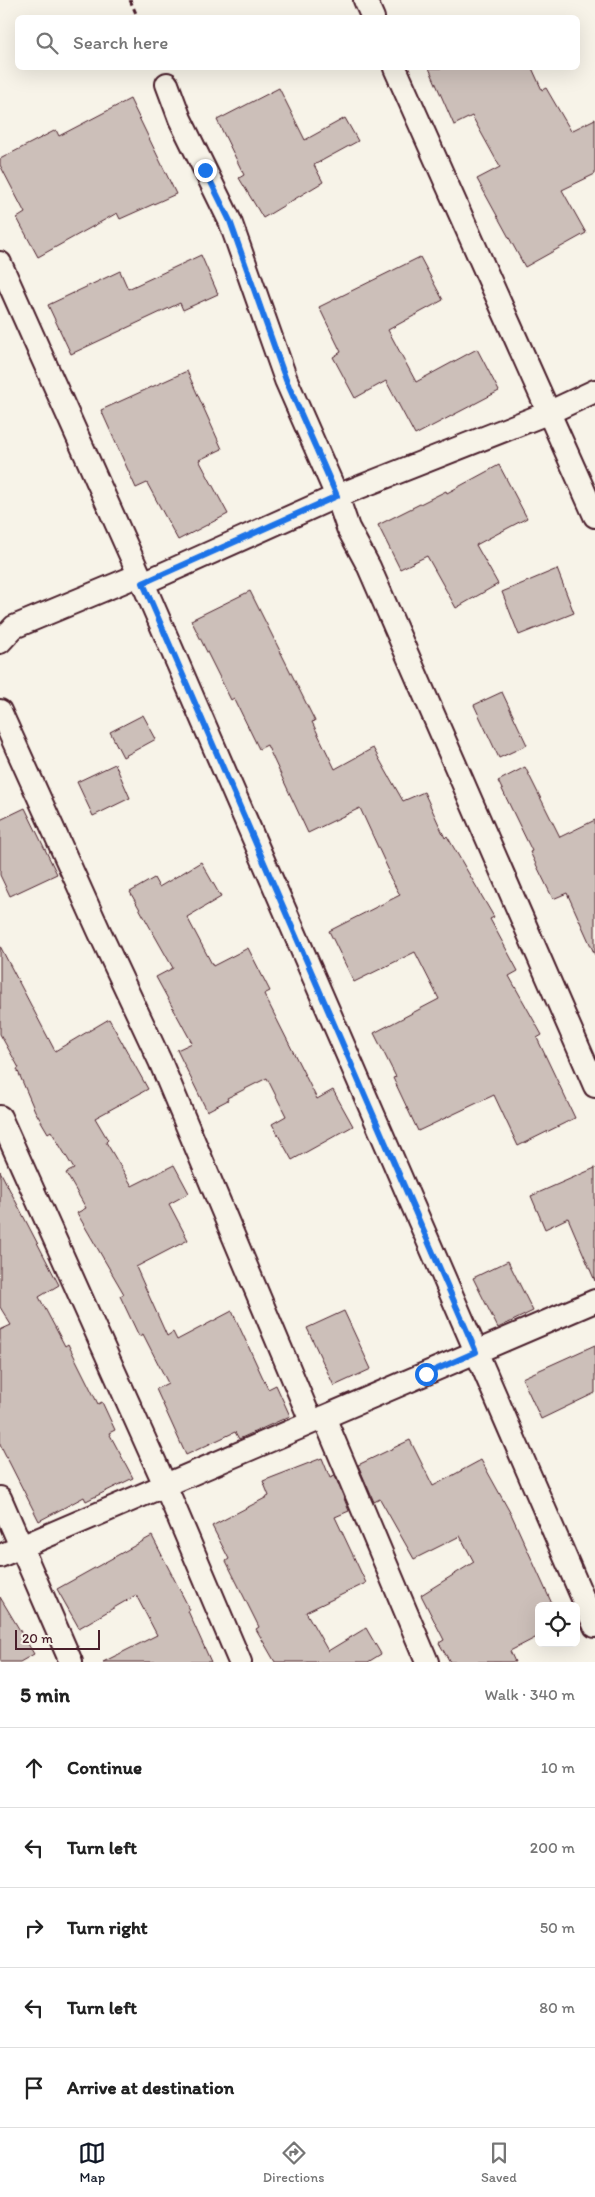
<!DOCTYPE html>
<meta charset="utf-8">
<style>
:root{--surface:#fff;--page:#f2f2f2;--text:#222;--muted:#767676;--line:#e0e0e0;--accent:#111827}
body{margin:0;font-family:Itim,sans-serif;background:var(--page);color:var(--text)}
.controls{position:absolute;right:15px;bottom:15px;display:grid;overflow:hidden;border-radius:8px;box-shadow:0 5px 20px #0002}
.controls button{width:45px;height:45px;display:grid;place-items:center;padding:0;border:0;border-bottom:1px solid var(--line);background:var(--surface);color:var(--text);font:25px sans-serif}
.scale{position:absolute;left:15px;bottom:12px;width:85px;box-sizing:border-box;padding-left:5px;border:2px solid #4a1f2b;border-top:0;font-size:14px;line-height:18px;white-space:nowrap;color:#4a1f2b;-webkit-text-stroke:4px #f7f3e8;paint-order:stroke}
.stop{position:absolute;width:15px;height:15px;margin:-11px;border:4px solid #1a73e8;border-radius:50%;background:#fff}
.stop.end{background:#1a73e8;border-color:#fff;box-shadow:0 1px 5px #0008}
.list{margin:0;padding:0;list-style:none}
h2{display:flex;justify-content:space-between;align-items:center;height:65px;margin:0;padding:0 20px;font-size:21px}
h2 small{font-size:16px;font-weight:400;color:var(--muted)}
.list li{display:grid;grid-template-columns:32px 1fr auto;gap:15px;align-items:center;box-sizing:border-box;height:80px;padding:0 20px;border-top:1px solid var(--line)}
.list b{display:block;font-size:19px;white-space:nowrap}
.list em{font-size:16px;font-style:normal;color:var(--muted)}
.icon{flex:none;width:28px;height:28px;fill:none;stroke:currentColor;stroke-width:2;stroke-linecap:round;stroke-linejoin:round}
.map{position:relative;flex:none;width:595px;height:1662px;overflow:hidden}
.search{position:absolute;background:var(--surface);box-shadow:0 5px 20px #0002;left:15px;right:15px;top:15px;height:55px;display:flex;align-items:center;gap:12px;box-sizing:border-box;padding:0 18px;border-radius:8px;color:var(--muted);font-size:19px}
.sheet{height:465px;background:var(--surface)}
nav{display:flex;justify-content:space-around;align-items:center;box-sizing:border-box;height:70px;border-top:1px solid var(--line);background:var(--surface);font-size:14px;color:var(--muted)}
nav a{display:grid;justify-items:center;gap:2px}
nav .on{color:var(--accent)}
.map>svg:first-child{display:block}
.building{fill:#ccbfb9;stroke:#4a1f2b}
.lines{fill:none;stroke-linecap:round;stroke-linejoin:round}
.minor-casing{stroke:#4a1f2b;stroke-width:26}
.path{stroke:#4a1f2b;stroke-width:3;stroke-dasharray:5 4;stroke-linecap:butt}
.minor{stroke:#f7f3e8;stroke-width:22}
.route{stroke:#1a73e8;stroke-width:6}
</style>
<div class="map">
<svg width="595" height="1662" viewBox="0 0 595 1662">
<rect width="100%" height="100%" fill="#f7f3e8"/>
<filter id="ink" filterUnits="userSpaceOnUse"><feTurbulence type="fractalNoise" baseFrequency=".02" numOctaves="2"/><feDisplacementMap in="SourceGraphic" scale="10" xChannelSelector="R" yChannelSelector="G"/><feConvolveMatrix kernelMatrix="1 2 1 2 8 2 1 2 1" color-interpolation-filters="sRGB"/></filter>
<g filter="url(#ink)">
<path class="building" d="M 429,68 L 532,68 L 542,90 L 546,88 L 571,131 L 595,119 L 595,174 L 562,190 L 586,233 L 525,267 L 477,179 L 500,167 L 472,116 L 454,125 Z
M 279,88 L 305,140 L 345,118 L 358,141 L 314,165 L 323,182 L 263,218 L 239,178 L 244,175 L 217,120 Z
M 130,99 L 176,194 L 120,219 L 117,213 L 38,257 L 17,218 L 25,213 L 0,165 L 0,159 L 56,130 L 59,136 Z
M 201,255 L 218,294 L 183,310 L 180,303 L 71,354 L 48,305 L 120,271 L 128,289 Z
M 420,257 L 443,300 L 388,330 L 416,382 L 477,349 L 499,391 L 415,435 L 386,381 L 355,398 L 333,357 L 341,352 L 319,307 Z
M 187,371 L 222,449 L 199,460 L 228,514 L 178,540 L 147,483 L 136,488 L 101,410 Z
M 499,465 L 527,518 L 476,545 L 498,584 L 456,608 L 427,556 L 400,569 L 378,525 L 446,491 L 447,493 Z
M 557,569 L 574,613 L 519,635 L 502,592 Z
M 250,591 L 315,721 L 312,722 L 335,769 L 373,748 L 403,801 L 424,792 L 445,838 L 447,836 L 494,917 L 490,919 L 518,971 L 509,976 L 542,1035 L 537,1038 L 575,1118 L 518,1146 L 494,1095 L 418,1131 L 393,1078 L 396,1077 L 374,1033 L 439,999 L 415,952 L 354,982 L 329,931 L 400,895 L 387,872 L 389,871 L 360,808 L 308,833 L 267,745 L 259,749 L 234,698 L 231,700 L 191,620 Z
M 502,692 L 527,745 L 499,758 L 474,705 Z
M 143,715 L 156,739 L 123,757 L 110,732 Z
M 115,764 L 130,798 L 93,816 L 77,782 Z
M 525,767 L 560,837 L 595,820 L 595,955 L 567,893 L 553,899 L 530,852 L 532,851 L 498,781 Z
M 25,808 L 57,874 L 10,896 L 0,875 L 0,820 Z
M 201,862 L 221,897 L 187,917 L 213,966 L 248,948 L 270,991 L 264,994 L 317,1099 L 333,1090 L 353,1126 L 292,1160 L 272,1124 L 286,1116 L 267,1078 L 227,1098 L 228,1100 L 207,1111 L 177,1050 L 192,1043 L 156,977 L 173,968 L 130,892 L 154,878 L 159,887 Z
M 0,946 L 55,1051 L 109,1019 L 148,1089 L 95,1118 L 108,1140 L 106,1142 L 132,1186 L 174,1165 L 189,1193 L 169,1204 L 188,1240 L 136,1267 L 167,1336 L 173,1332 L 177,1340 L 232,1311 L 268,1389 L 276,1385 L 290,1416 L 239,1439 L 235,1432 L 186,1455 L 156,1389 L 168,1383 L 143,1334 L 139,1336 L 120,1296 L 124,1294 L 77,1213 L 86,1208 L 66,1173 L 74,1169 L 51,1131 L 48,1133 L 35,1111 L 17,1069 L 19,1068 L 0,1034 Z
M 595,1168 L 595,1281 L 568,1218 L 545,1229 L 531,1196 Z
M 0,1171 L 59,1285 L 39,1297 L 65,1346 L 68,1344 L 98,1404 L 102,1402 L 115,1430 L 109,1433 L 133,1478 L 86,1501 L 84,1497 L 39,1521 L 0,1444 L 0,1330 L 11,1325 L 0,1307 Z
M 508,1261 L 533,1311 L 498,1328 L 473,1278 Z
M 344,1311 L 371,1369 L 334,1386 L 307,1328 Z
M 595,1345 L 595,1393 L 541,1419 L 522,1378 Z
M 410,1440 L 433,1486 L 481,1460 L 512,1516 L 553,1606 L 539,1606 L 539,1636 L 510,1651 L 515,1662 L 450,1662 L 439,1643 L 444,1640 L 421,1595 L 474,1562 L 460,1536 L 414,1559 L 380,1499 L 374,1502 L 358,1465 Z
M 322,1458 L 330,1478 L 335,1476 L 349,1511 L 335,1517 L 366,1583 L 306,1612 L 328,1651 L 366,1628 L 381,1654 L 368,1662 L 275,1662 L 256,1629 L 259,1627 L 226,1561 L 229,1559 L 212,1526 L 269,1496 L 263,1481 Z
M 152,1536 L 190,1610 L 188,1611 L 211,1662 L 103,1662 L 157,1635 L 136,1595 L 79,1628 L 57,1589 Z
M 0,1597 L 34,1654 L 20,1662 L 0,1662 Z"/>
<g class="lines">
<defs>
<path id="minor" d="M 365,0 L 373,18
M 395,68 L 595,516
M 167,84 L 180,119 L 230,221 L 286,380 L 337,496 L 348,528 L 369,567 L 595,1086
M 0,263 L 143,583 L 595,1626
M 143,583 L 337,496 L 550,412 L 595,391
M 0,642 L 14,627 L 139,575
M 0,711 L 99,931 L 160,1061 L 311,1421
M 0,1117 L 165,1485 L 240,1662
M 324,1417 L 427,1662
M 0,1498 L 71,1662
M 0,1556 L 595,1301"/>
</defs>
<use href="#minor" class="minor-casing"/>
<path class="path" d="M 130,0 L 138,18"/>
<use href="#minor" class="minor"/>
</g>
</g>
<g class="lines" filter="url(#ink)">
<path class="route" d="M 205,170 L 230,221 L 286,380 L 337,496 L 143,583 L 476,1352 L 426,1374"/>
</g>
</svg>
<div class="controls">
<button><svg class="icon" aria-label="locate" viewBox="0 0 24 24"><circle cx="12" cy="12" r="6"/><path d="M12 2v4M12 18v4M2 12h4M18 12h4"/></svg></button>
</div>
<div class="scale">20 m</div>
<div class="stop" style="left:426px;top:1374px"></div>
<div class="stop end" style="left:205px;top:170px"></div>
<div class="search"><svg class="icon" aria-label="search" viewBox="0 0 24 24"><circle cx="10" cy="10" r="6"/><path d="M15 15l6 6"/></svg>Search here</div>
</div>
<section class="sheet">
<h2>5 min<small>Walk · 340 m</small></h2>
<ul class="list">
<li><svg class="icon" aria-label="ahead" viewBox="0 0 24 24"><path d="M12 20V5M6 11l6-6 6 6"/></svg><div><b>Continue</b></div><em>10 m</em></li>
<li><svg class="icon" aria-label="left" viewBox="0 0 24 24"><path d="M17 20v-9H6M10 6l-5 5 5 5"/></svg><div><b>Turn left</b></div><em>200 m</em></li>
<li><svg class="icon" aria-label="right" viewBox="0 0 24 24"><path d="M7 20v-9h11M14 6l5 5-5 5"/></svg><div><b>Turn right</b></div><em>50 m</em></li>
<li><svg class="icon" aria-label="left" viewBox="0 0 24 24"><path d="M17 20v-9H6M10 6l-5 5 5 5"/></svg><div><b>Turn left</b></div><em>80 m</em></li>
<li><svg class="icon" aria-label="arrive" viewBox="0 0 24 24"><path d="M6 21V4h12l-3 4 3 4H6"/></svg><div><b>Arrive at destination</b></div></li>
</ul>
</section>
<nav>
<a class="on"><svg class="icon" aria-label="map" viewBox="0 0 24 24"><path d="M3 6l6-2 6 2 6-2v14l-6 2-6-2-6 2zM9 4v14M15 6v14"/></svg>Map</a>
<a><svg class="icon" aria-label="directions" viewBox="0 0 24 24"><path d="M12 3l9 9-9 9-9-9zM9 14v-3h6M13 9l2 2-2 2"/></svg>Directions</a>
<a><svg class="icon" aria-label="saved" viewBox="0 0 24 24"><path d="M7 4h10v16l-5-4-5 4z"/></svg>Saved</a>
</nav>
